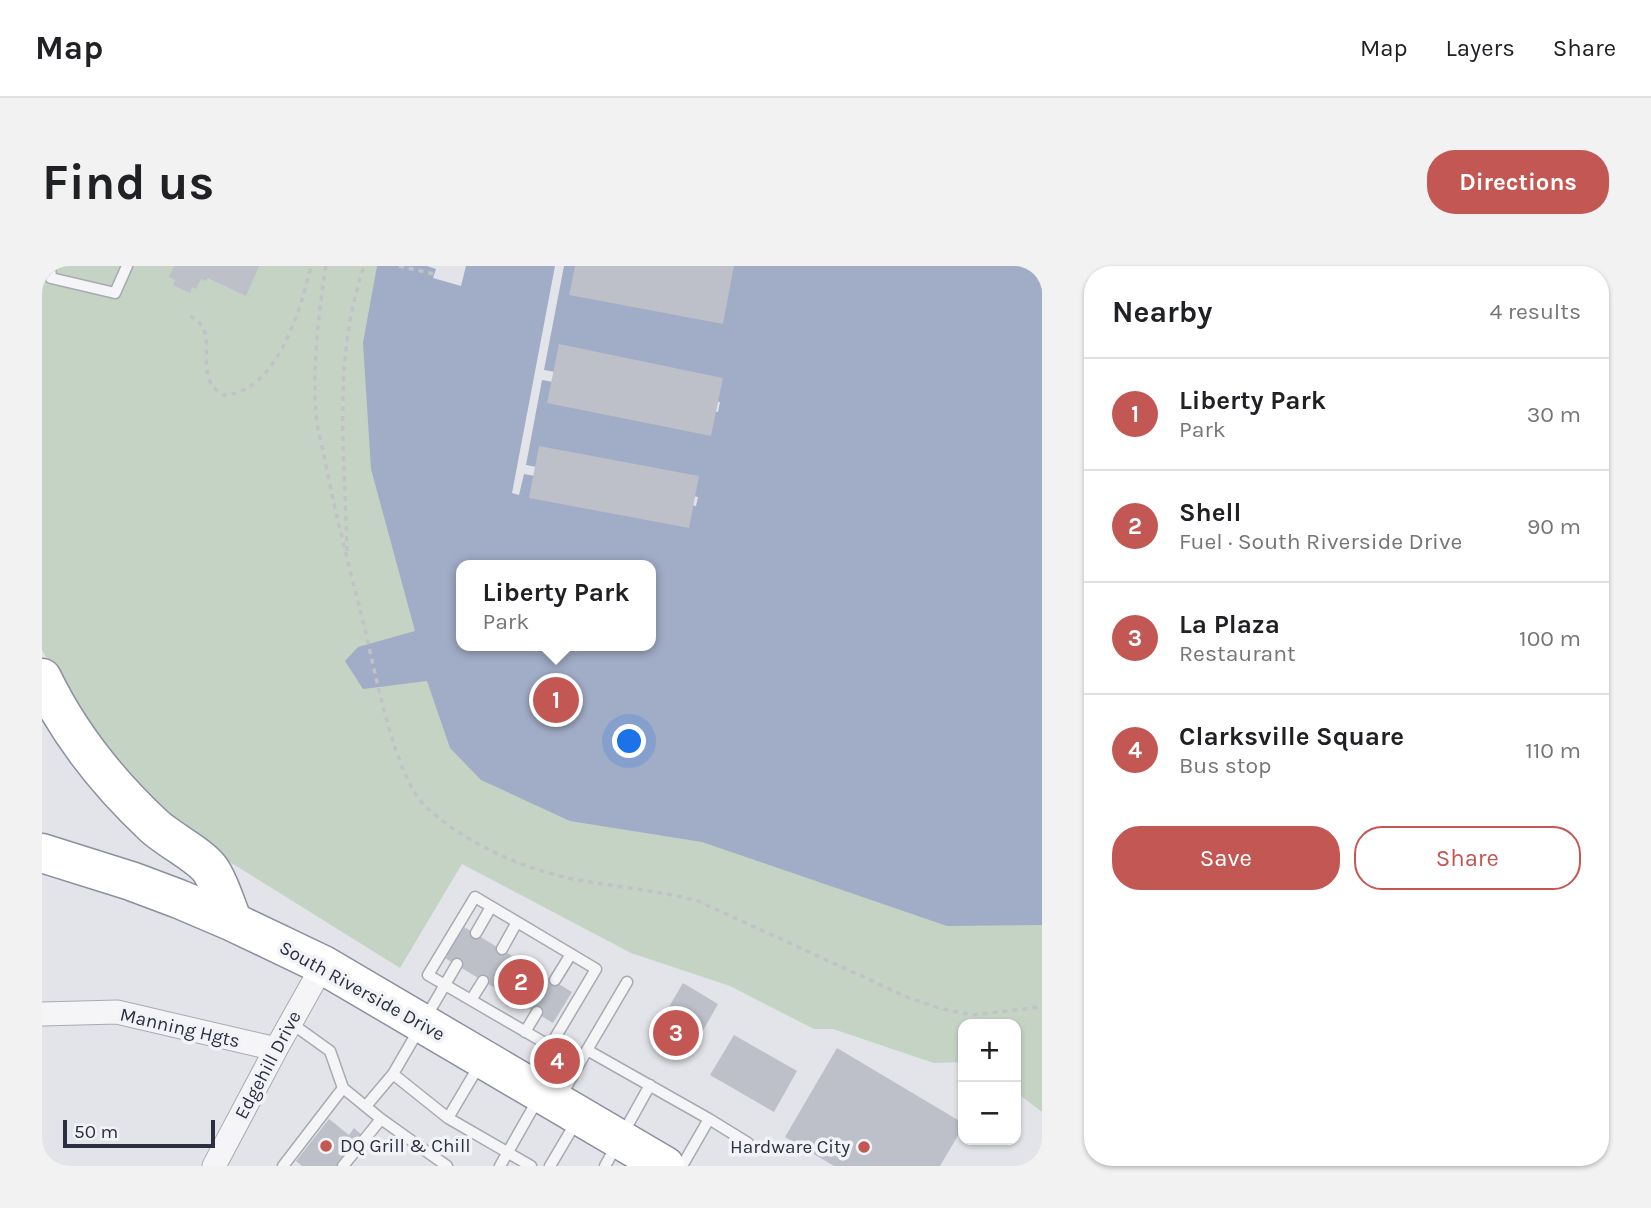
<!DOCTYPE html>
<meta charset="utf-8">
<style>
:root{--surface:#fff;--page:#f2f2f2;--text:#202124;--muted:#757577;--line:#e0e0e0;--accent:#c35753}
body{margin:0;font-family:Karla,sans-serif;background:var(--page);color:var(--text)}
.controls{position:absolute;right:21px;bottom:21px;display:grid;overflow:hidden;border-radius:14px;box-shadow:0 2px 5px #0004}
.controls button{width:63px;height:63px;display:grid;place-items:center;padding:0;border:0;border-bottom:2px solid var(--line);background:var(--surface);color:var(--text);font:35px sans-serif}
.scale{position:absolute;left:21px;bottom:18px;width:152px;box-sizing:border-box;padding-left:7px;border:4px solid #2c2f40;border-top:0;font-size:19px;line-height:24px;white-space:nowrap;color:#2c2f40;-webkit-text-stroke:5px #f2f3f7;paint-order:stroke}
.you{position:absolute;left:588px;top:476px;width:24px;height:24px;margin:-18px;border:5px solid #fff;border-radius:50%;background:#1a73e8;box-shadow:0 0 0 10px #1a73e833}
.badge{display:grid;place-items:center;width:46px;height:46px;border-radius:50%;background:var(--accent);color:#fff;font-size:23px;font-weight:700}
.pin{position:absolute;translate:-50% -50%;border:4px solid #fff;box-shadow:0 2px 7px #0006}
.popup{position:absolute;left:414px;top:294px;width:200px;height:91px;box-sizing:border-box;display:grid;place-content:center;border-radius:14px;background:var(--surface);filter:drop-shadow(0 2px 5px #0005);font-size:23px;white-space:nowrap;color:var(--muted)}
.popup b{font-size:26px;color:var(--text)}
.popup::after{content:'';position:absolute;left:50%;top:100%;margin-left:-14px;border:14px solid transparent;border-top-color:var(--surface)}
.list{margin:0;padding:0;list-style:none}
h2{display:flex;justify-content:space-between;align-items:center;height:91px;margin:0;padding:0 28px;font-size:30px}
h2 small{font-size:23px;font-weight:400;color:var(--muted)}
.list li{display:grid;grid-template-columns:46px 1fr auto;gap:21px;align-items:center;box-sizing:border-box;height:112px;padding:0 28px;border-top:2px solid var(--line)}
.list b{display:block;font-size:26px;white-space:nowrap}
.list p{margin:0;font-size:23px;white-space:nowrap;color:var(--muted)}
.list em{font-size:23px;font-style:normal;color:var(--muted)}
.actions{display:flex;gap:14px;padding:21px 28px}
.actions a{flex:1;padding:16px 0;border:2px solid var(--accent);border-radius:28px;text-align:center;font-size:24px;color:var(--accent)}
.actions .main{background:var(--accent);color:#fff}
.map{position:relative;flex:none;width:1000px;height:900px;overflow:hidden;border-radius:28px}
header{display:flex;align-items:center;gap:42px;box-sizing:border-box;height:98px;padding:0 35px;background:var(--surface);border-bottom:2px solid var(--line)}
header strong{font-size:33px}
nav{display:flex;gap:38px;margin-inline-start:auto;font-size:24px}
.intro{display:flex;align-items:center;justify-content:space-between;box-sizing:border-box;height:168px;padding:0 42px}
h1{margin:0;font-size:49px}
.button{padding:18px 32px;border-radius:28px;background:var(--accent);color:#fff;font-size:24px;font-weight:700}
main{display:flex;gap:42px;padding:0 42px}
aside{flex:1;background:var(--surface);border-radius:28px;box-shadow:0 2px 5px #0004}
.map>svg:first-child{display:block}
.green{fill:#c5d3c4;fill-rule:evenodd}
.water{fill:#a1acc6;fill-rule:evenodd}
.pier{fill:#e2e4e9}
.building{fill:#bdbfc9}
.lines{fill:none;stroke-linecap:round;stroke-linejoin:round}
.service-casing{stroke:#a8aab3;stroke-width:13}
.minor-casing{stroke:#a8aab3;stroke-width:25}
.trunk-casing{stroke:#8b8f9f;stroke-width:41}
.path{stroke:#c1c2c8;stroke-width:3.5;stroke-dasharray:5 5;stroke-linecap:butt}
.service{stroke:#f5f5f8;stroke-width:10}
.minor{stroke:#f5f5f8;stroke-width:23}
.trunk{stroke:#fff;stroke-width:38}
.poi-dot{fill:#c35753;stroke:#f2f3f7;stroke-width:2.5}
.labels{text-anchor:middle;dominant-baseline:central;stroke-width:7;stroke-linejoin:round;paint-order:stroke}
.street-label{font-size:19px;fill:#2c2f40;stroke:#f2f3f7}
.poi-label{font-size:19px;fill:#2c2f40;stroke:#f2f3f7;text-anchor:start}
</style>
<header>
<strong>Map</strong>
<nav><a>Map</a><a>Layers</a><a>Share</a></nav>
</header>
<div class="intro"><h1>Find us</h1><a class="button">Directions</a></div>
<main>
<div class="map">
<svg width="1000" height="900" viewBox="0 0 1000 900">
<rect width="100%" height="100%" fill="#e2e4e9"/>
<path class="green" d="M 0,0 L 1000,0 L 1000,846 L 974,826 L 974,758 L 921,758 L 921,796 L 892,797 L 791,763 L 772,763 L 688,720 L 589,687 L 420,598 L 358,702 L 167,583 L 88,516 L 19,418 L 0,384 ZM 420,299 L 608,299 L 608,380 L 420,380 Z"/>
<path class="water" d="M 335,0 L 1000,0 L 1000,659 L 905,660 L 660,576 L 528,555 L 439,514 L 408,482 L 385,415 L 321,423 L 303,395 L 316,381 L 373,365 L 329,203 L 321,77 ZM 420,299 L 608,299 L 608,380 L 420,380 Z"/>
<path class="pier" d="M 385,0 L 424,0 L 419,20 L 391,12 L 394,3 Z
M 513,0 L 522,0 L 502,104 L 678,136 L 676,146 L 500,114 L 484,199 L 656,231 L 654,240 L 482,208 L 477,229 L 470,227 Z"/>
<path class="building" d="M 132,0 L 217,0 L 204,30 L 166,12 L 163,15 L 159,13 L 154,23 L 150,21 L 148,27 L 131,19 L 133,14 L 127,11 Z
M 533,0 L 692,0 L 681,58 L 527,29 Z
M 517,78 L 681,112 L 669,170 L 505,137 Z
M 497,180 L 657,210 L 647,262 L 487,232 Z
M 422,661 L 530,726 L 511,757 L 403,692 Z
M 641,717 L 676,738 L 647,789 L 632,781 L 628,788 L 616,781 L 620,773 L 611,768 Z
M 692,769 L 755,805 L 732,846 L 668,809 Z
M 795,782 L 921,857 L 921,861 L 898,900 L 792,900 L 743,871 Z
M 287,853 L 307,869 L 312,862 L 321,870 L 297,900 L 260,900 L 254,895 Z"/>
<g class="lines">
<defs>
<path id="service" d="M 8,0 L 9,12 L 73,27 L 85,0
M 434,667 L 449,641
M 460,683 L 475,656
M 513,714 L 529,688
M 429,734 L 441,715
M 249,757 L 288,785 L 301,822 L 339,853 L 405,900
M 483,766 L 495,746
M 545,784 L 585,716
M 351,808 L 415,698
M 488,814 L 554,703 L 433,631 L 386,709 L 508,780
M 518,832 L 545,784 L 667,853 L 640,900
M 324,840 L 351,808 L 406,852 L 489,900
M 406,852 L 438,798
M 667,853 L 706,877
M 241,900 L 301,822
M 301,900 L 339,853
M 458,900 L 496,833
M 508,900 L 534,856
M 563,900 L 608,819"/>
<path id="minor" d="M 0,748 L 75,746 L 234,783
M 172,900 L 234,783 L 281,699"/>
<path id="trunk" d="M 0,412 C 27,468 66,517 112,560 C 126,573 157,589 167,602 C 176,613 185,642 191,656
M 0,587 L 89,615 L 137,633 L 191,656 L 281,699 L 623,900"/>
</defs>
<use href="#service" class="service-casing"/>
<use href="#minor" class="minor-casing"/>
<use href="#trunk" class="trunk-casing"/>
<path class="path" d="M 284,0 C 277,43 270,104 274,148 C 275,163 280,179 283,194 C 293,245 305,294 318,343 C 331,392 350,510 385,542 C 425,578 479,602 531,613 C 573,621 615,624 656,635 L 865,731 L 897,742 L 930,749 L 1000,741
M 357,0 L 392,8
M 148,50 C 182,66 147,110 181,129 C 234,128 259,43 269,0
M 305,285 C 303,188 290,95 322,0"/>
<use href="#service" class="service"/>
<use href="#minor" class="minor"/>
<use href="#trunk" class="trunk"/>
</g>
<g class="poi-dot">
<circle cx="284" cy="880" r="7"/>
<circle cx="822" cy="881" r="7"/>
</g>
<g class="labels">
<g class="street-label">
<text transform="translate(320 725) rotate(29)">South Riverside Drive</text>
<text transform="translate(138 762) rotate(13)">Manning Hgts</text>
<text transform="translate(226 799) rotate(-62)">Edgehill Drive</text>
</g>
<g class="poi-label">
<text x="298" y="880">DQ Grill &amp; Chill</text>
<text x="808" y="881" text-anchor="end">Hardware City</text>
</g>
</g>
</svg>
<div class="controls">
<button>+</button>
<button>−</button>
</div>
<div class="scale">50 m</div>
<div class="you"></div>
<div class="pin badge" style="left:514px;top:434px">1</div>
<div class="popup"><b>Liberty Park</b>Park</div>
<div class="pin badge" style="left:479px;top:716px">2</div>
<div class="pin badge" style="left:634px;top:767px">3</div>
<div class="pin badge" style="left:515px;top:795px">4</div>
</div>
<aside>
<h2>Nearby<small>4 results</small></h2>
<ul class="list">
<li><span class="badge">1</span><div><b>Liberty Park</b><p>Park</p></div><em>30 m</em></li>
<li><span class="badge">2</span><div><b>Shell</b><p>Fuel · South Riverside Drive</p></div><em>90 m</em></li>
<li><span class="badge">3</span><div><b>La Plaza</b><p>Restaurant</p></div><em>100 m</em></li>
<li><span class="badge">4</span><div><b>Clarksville Square</b><p>Bus stop</p></div><em>110 m</em></li>
</ul>
<div class="actions"><a class="main">Save</a><a>Share</a></div>
</aside>
</main>
